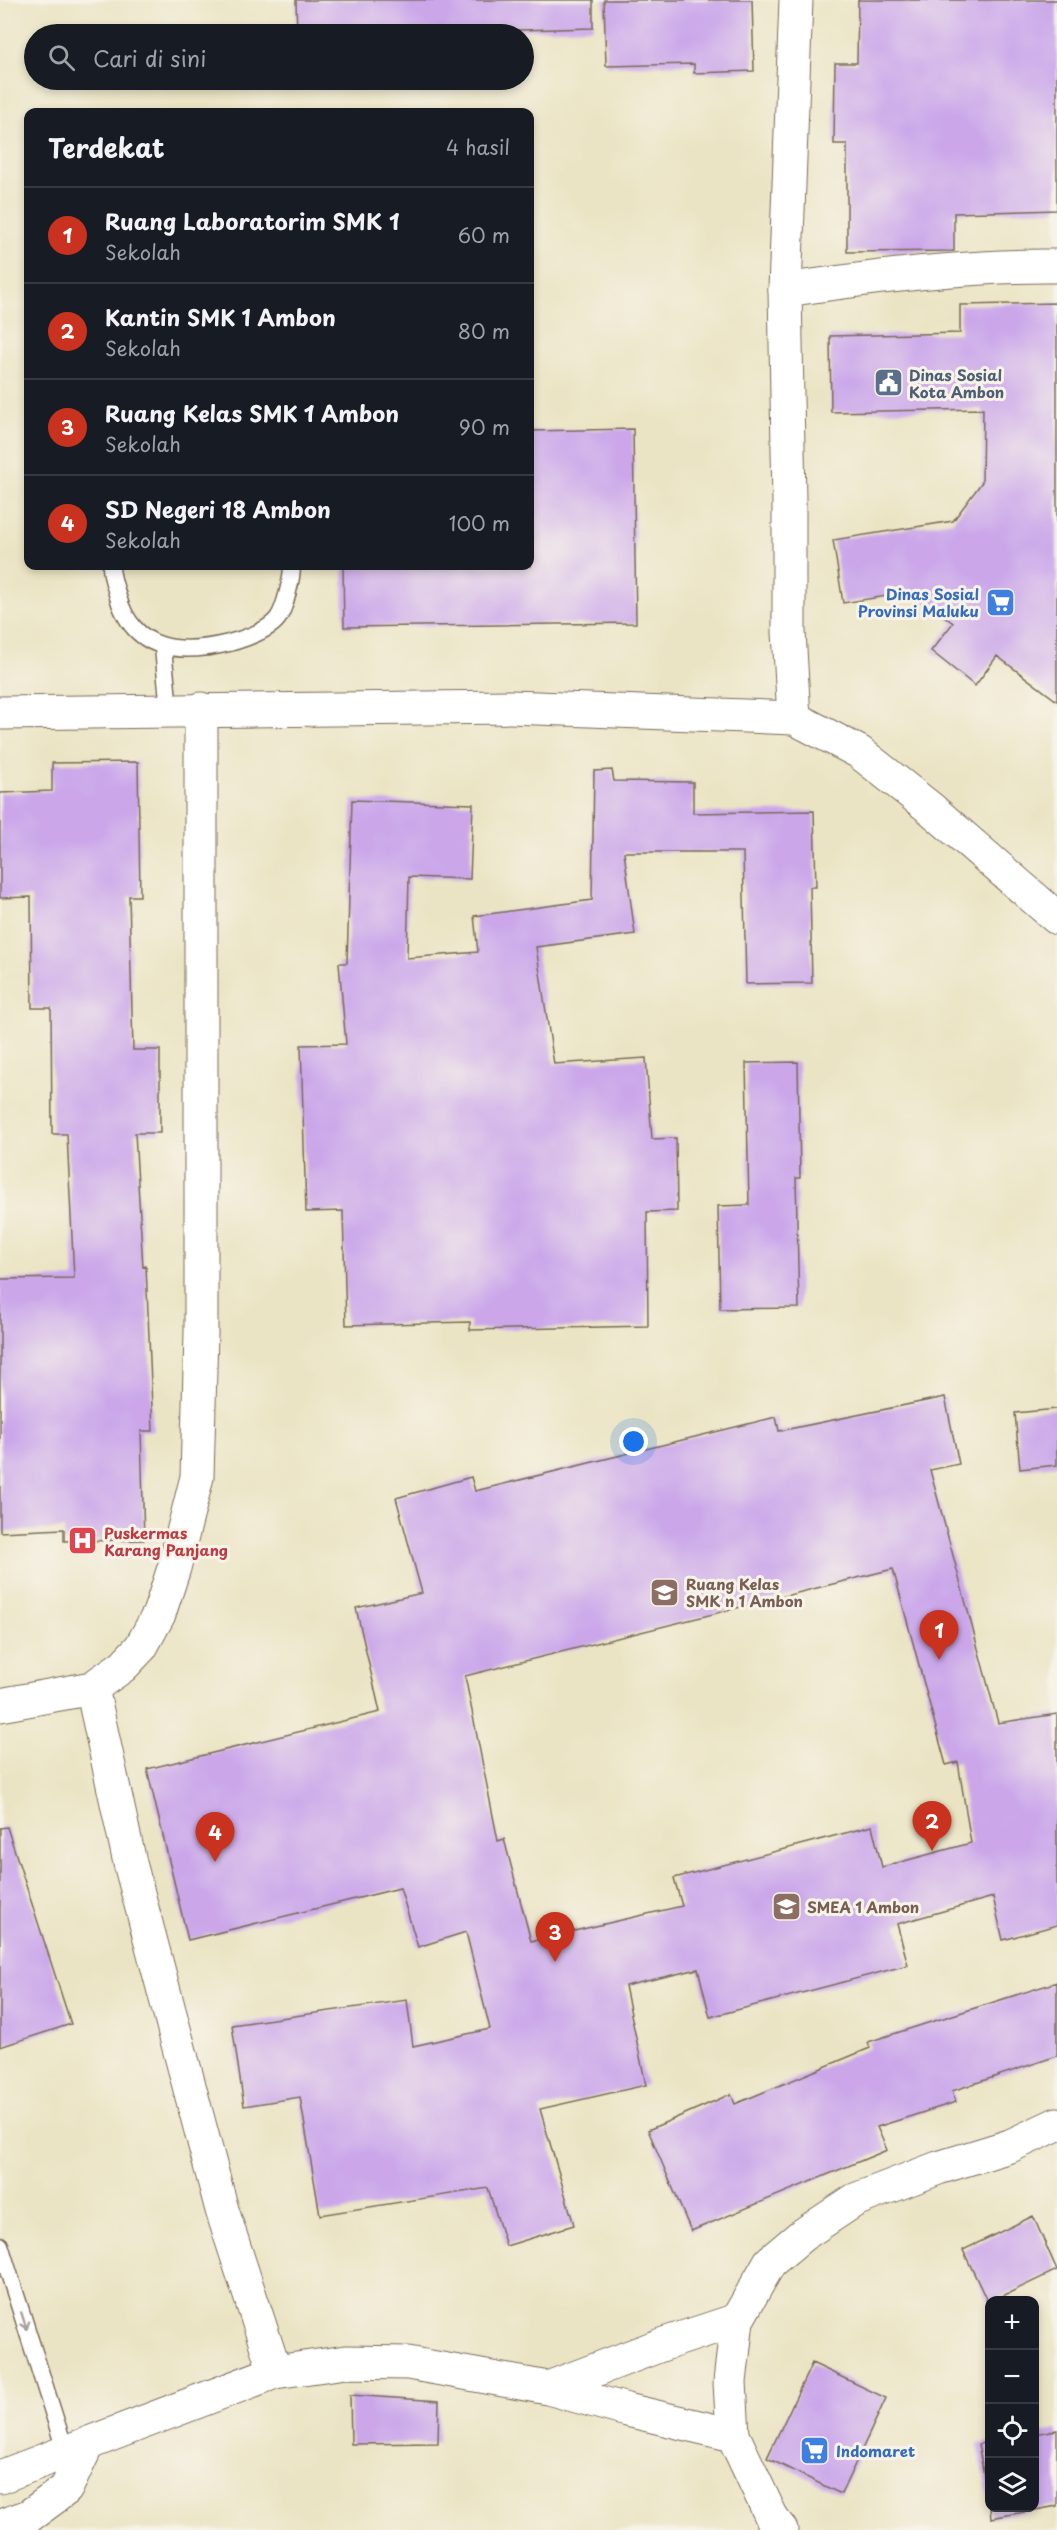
<!DOCTYPE html>
<html lang="id">
<meta charset="utf-8">
<style>
:root{--surface:#171b24;--page:#242831;--text:#f1f3f6;--muted:#9ea1a6;--line:#363941;--accent:#c8321e}
body{margin:0;font-family:"Playpen Sans",sans-serif;background:var(--page);color:var(--text)}
.controls{position:absolute;right:18px;bottom:18px;display:grid;overflow:hidden;border-radius:12px;box-shadow:0 3px 9px #0003}
.controls button{width:54px;height:54px;display:grid;place-items:center;padding:0;border:0;border-bottom:2px solid var(--line);background:var(--surface);color:var(--text);font:30px sans-serif}
.you{position:absolute;left:634px;top:1442px;width:21px;height:21px;margin:-15px;border:4px solid #fff;border-radius:50%;background:#1a73e8;box-shadow:0 0 0 9px #1a73e833}
.badge{display:grid;place-items:center;width:39px;height:39px;border-radius:50%;background:var(--accent);color:#fff;font-size:20px;font-weight:700}
.pin{position:absolute;translate:-50% -50px;filter:drop-shadow(0 2px 3px #0008)}
.pin::after{content:'';position:absolute;top:32px;width:21px;height:18px;background:inherit;clip-path:polygon(0 0,100% 0,50% 100%)}
.list{margin:0;padding:0;list-style:none}
h2{display:flex;justify-content:space-between;align-items:center;height:78px;margin:0;padding:0 24px;font-size:26px}
h2 small{font-size:20px;font-weight:400;color:var(--muted)}
.list li{display:grid;grid-template-columns:39px 1fr auto;gap:18px;align-items:center;box-sizing:border-box;height:96px;padding:0 24px;border-top:2px solid var(--line)}
.list b{display:block;font-size:22px;white-space:nowrap}
.list p{margin:0;font-size:20px;white-space:nowrap;color:var(--muted)}
.list em{font-size:20px;font-style:normal;color:var(--muted)}
.icon{flex:none;width:33px;height:33px;fill:none;stroke:currentColor;stroke-width:2;stroke-linecap:round;stroke-linejoin:round}
.map{position:relative;flex:none;width:1057px;height:2530px;overflow:hidden}
.search{position:absolute;background:var(--surface);box-shadow:0 3px 9px #0003;left:24px;top:24px;width:510px;height:66px;display:flex;align-items:center;gap:15px;box-sizing:border-box;padding:0 21px;border-radius:33px;color:var(--muted);font-size:22px}
.panel{position:absolute;background:var(--surface);box-shadow:0 3px 9px #0003;left:24px;top:108px;width:510px;height:462px;border-radius:12px}
.map>svg:first-child{display:block}
.building{fill:#cba7ea;fill-rule:evenodd}
.lines{fill:none;stroke-linecap:round;stroke-linejoin:round}
.service-casing{stroke:#796b58;stroke-width:19}
.minor-casing{stroke:#796b58;stroke-width:35}
.tertiary-casing{stroke:#796b58;stroke-width:35}
.service{stroke:#fff;stroke-width:16}
.minor{stroke:#fff;stroke-width:33}
.tertiary{stroke:#fff;stroke-width:33}
.oneway{stroke:#a79f9a}
.labels{text-anchor:middle;dominant-baseline:central;stroke-width:6;stroke-linejoin:round;paint-order:stroke}
.service-label{font-size:15px;font-weight:bold;fill:#4e5e75;stroke:#f7f3e8;text-anchor:start}
.shop-label{font-size:15px;font-weight:bold;fill:#366cbe;stroke:#f7f3e8;text-anchor:end}
.health-label{font-size:15px;font-weight:bold;fill:#be3a42;stroke:#f7f3e8;text-anchor:start}
.education-label{font-size:15px;font-weight:bold;fill:#785e54;stroke:#f7f3e8;text-anchor:start}
</style>
<div class="map">
<svg width="1057" height="2530" viewBox="0 0 1057 2530">
<rect width="100%" height="100%" fill="#f7f3e8"/>
<filter id="ink" filterUnits="userSpaceOnUse"><feTurbulence type="fractalNoise" baseFrequency=".0167" numOctaves="2"/><feDisplacementMap in="SourceGraphic" scale="12" xChannelSelector="R" yChannelSelector="G"/><feConvolveMatrix kernelMatrix="1 2 1 2 8 2 1 2 1" color-interpolation-filters="sRGB"/></filter>
<filter id="wash" filterUnits="userSpaceOnUse"><feTurbulence type="fractalNoise" baseFrequency=".008" numOctaves="4" result="noise"/><feDisplacementMap in="SourceGraphic" scale="24" xChannelSelector="R" yChannelSelector="G"/><feGaussianBlur stdDeviation="1.35" result="paint"/><feColorMatrix in="noise" values="0 0 0 0 0 0 0 0 0 0 0 0 0 0 0 0 0 1.4 0 .05"/><feComposite in="paint" operator="in"/></filter>
<g filter="url(#wash)">
<rect width="100%" height="100%" fill="#ebe4c4"/>
<g id="blocks">
<path class="building" d="M 296,0 L 593,0 L 593,28 L 380,34 L 297,34 Z
M 604,0 L 752,0 L 754,71 L 694,73 L 694,64 L 606,66 Z
M 858,0 L 1057,0 L 1057,210 L 954,213 L 954,251 L 847,252 L 847,144 L 834,144 L 835,63 L 857,63 Z
M 1057,303 L 1057,701 L 997,656 L 975,686 L 931,651 L 953,623 L 912,592 L 843,603 L 833,540 L 953,521 L 982,482 L 983,409 L 831,412 L 830,336 L 960,333 L 960,305 Z
M 633,429 L 636,623 L 344,627 L 343,566 L 530,566 L 530,431 Z
M 138,762 L 140,896 L 129,896 L 133,1050 L 160,1050 L 160,1133 L 135,1133 L 143,1267 L 146,1266 L 153,1431 L 141,1431 L 144,1540 L 64,1541 L 64,1529 L 0,1532 L 0,1279 L 74,1278 L 67,1134 L 52,1134 L 51,1008 L 32,1008 L 31,897 L 0,898 L 0,793 L 52,791 L 52,763 Z
M 612,770 L 614,781 L 693,782 L 693,813 L 814,811 L 816,887 L 810,887 L 812,983 L 746,984 L 743,852 L 624,852 L 635,934 L 536,947 L 554,1064 L 646,1058 L 652,1139 L 676,1138 L 677,1211 L 647,1212 L 648,1326 L 470,1330 L 470,1322 L 346,1325 L 343,1211 L 306,1212 L 301,1045 L 346,1044 L 339,963 L 347,963 L 352,800 L 473,804 L 470,879 L 409,877 L 407,958 L 478,952 L 474,916 L 592,900 L 594,771 Z
M 798,1062 L 800,1178 L 796,1178 L 799,1308 L 720,1309 L 718,1206 L 749,1205 L 746,1063 Z
M 945,1397 L 959,1464 L 930,1470 L 998,1723 L 1057,1714 L 1057,1925 L 1003,1940 L 993,1897 L 897,1924 L 908,1965 L 710,2017 L 698,1969 L 625,1986 L 646,2085 L 540,2109 L 574,2225 L 506,2246 L 488,2188 L 320,2215 L 300,2097 L 244,2106 L 232,2025 L 407,2000 L 413,2046 L 490,2029 L 466,1932 L 418,1947 L 400,1888 L 188,1940 L 147,1769 L 380,1712 L 356,1608 L 422,1593 L 396,1498 L 471,1477 L 475,1491 L 776,1417 L 779,1431 ZM 893,1569 L 946,1765 L 958,1762 L 971,1843 L 882,1867 L 872,1826 L 674,1878 L 682,1906 L 531,1941 L 504,1839 L 498,1841 L 465,1676 Z
M 1057,1409 L 1057,1465 L 1020,1469 L 1015,1413 Z
M 7,1827 L 71,2024 L 0,2047 L 0,1828 Z
M 1057,1982 L 1057,2056 L 952,2091 L 956,2102 L 877,2127 L 887,2150 L 691,2231 L 648,2130 L 731,2094 L 735,2104 L 870,2048 L 868,2042 Z
M 1033,2216 L 1057,2270 L 988,2303 L 963,2250 Z
M 812,2363 L 886,2398 L 841,2494 L 767,2458 Z
M 350,2395 L 439,2401 L 438,2443 L 351,2444 Z
M 1057,2430 L 1057,2506 L 991,2518 L 990,2508 L 1035,2508 L 1035,2434 Z
M 990,2442 L 990,2507 L 978,2444 Z"/>
</g>
</g>
<g filter="url(#ink)">
<use href="#blocks" fill-opacity="0" stroke="#796b58" stroke-width="1.5"/>
<g class="lines">
<defs>
<path id="service" d="M 111,566 C 111,576 115,586 118,597 C 134,652 180,655 229,643 C 243,639 269,631 278,618 C 285,608 292,578 292,566
M 163,648 L 169,710
M 0,2245 L 66,2453"/>
<path id="minor" d="M 785,290 C 875,277 966,265 1057,266
M 92,1688 L 130,1863 L 222,2210 L 275,2372
M 0,1705 L 92,1688 L 123,1666 L 141,1647 L 159,1614 L 174,1568 L 197,1477 L 201,1333 L 201,709
M 548,2388 L 661,2345 L 737,2320
M 0,2477 L 275,2372 L 346,2362 L 408,2363 L 548,2388 L 627,2410 L 733,2435
M 0,2526 L 29,2516 L 66,2489 L 87,2445"/>
<path id="tertiary" d="M 0,713 L 511,707 L 794,718 L 859,752 L 930,808 L 1057,918
M 794,718 L 789,632 L 789,501 L 785,290 L 796,0
M 781,2530 L 773,2520 L 733,2435 L 730,2382 L 737,2320 L 770,2262 L 801,2236 L 855,2200 L 938,2168 L 1010,2146 L 1057,2124"/>
</defs>
<use href="#service" class="service-casing"/>
<use href="#minor" class="minor-casing"/>
<use href="#tertiary" class="tertiary-casing"/>
<use href="#service" class="service"/>
<use href="#minor" class="minor"/>
<use href="#tertiary" class="tertiary"/>
</g>
<defs><path id="oneway-shaft" d="M-6 0H5M1.5-3L5.5 0L1.5 3" fill="none" stroke-width="1.6" stroke-linecap="round" stroke-linejoin="round" transform="scale(1.5)"/></defs>
<use class="oneway" href="#oneway-shaft" transform="translate(24 2321) rotate(72)"/>
</g>
<defs>
<symbol id="civic-square" viewBox="-11 -11 22 22"><rect x="-9" y="-9" width="18" height="18" rx="4" fill="#5c6f8a" stroke="#f7f3e8"/><path d="M-.6-6.5H3V-4.5H.6V-3L4-1V1h2V6H-6V1h2V-1L-.6-3ZM-1.2 2.5V6h2.4V2.5Z" fill="#fff"/></symbol>
<symbol id="supermarket-square" viewBox="-11 -11 22 22"><rect x="-9" y="-9" width="18" height="18" rx="4" fill="#3f7fe0" stroke="#f7f3e8"/><path d="M-6-5.5h2.5l.6 2H6L4.5 2H-2.5L-4.4-4H-6ZM-1.5 3.2a1.3 1.3 0 1 0 .1 0ZM3 3.2a1.3 1.3 0 1 0 .1 0Z" fill="#fff"/></symbol>
<symbol id="hospital-square" viewBox="-11 -11 22 22"><rect x="-9" y="-9" width="18" height="18" rx="4" fill="#e0444e" stroke="#f7f3e8"/><path d="M-5-5h3v3.5h4V-5h3V5h-3V1.5h-4V5h-3Z" fill="#fff"/></symbol>
<symbol id="school-square" viewBox="-11 -11 22 22"><rect x="-9" y="-9" width="18" height="18" rx="4" fill="#8d6e63" stroke="#f7f3e8"/><path d="M0-5L7-2L0 1L-7-2ZM-4 1L0 2.5L4 1V4Q0 6-4 4Z" fill="#fff"/></symbol>
</defs>
<g fill-rule="evenodd">
<use href="#civic-square" x="872" y="366" width="33" height="33"/>
<use href="#supermarket-square" x="984" y="586" width="33" height="33"/>
<use href="#hospital-square" x="66" y="1524" width="33" height="33"/>
<use href="#school-square" x="648" y="1576" width="33" height="33"/>
<use href="#school-square" x="770" y="1890" width="33" height="33"/>
<use href="#supermarket-square" x="798" y="2434" width="33" height="33"/>
</g>
<g class="labels">
<g class="service-label">
<text x="909" y="374">Dinas Sosial<tspan x="909" dy="17">Kota Ambon</tspan></text>
</g>
<g class="shop-label">
<text x="979" y="593">Dinas Sosial<tspan x="979" dy="17">Provinsi Maluku</tspan></text>
<text x="836" y="2450" text-anchor="start">Indomaret</text>
</g>
<g class="health-label">
<text x="104" y="1532">Puskermas<tspan x="104" dy="17">Karang Panjang</tspan></text>
</g>
<g class="education-label">
<text x="686" y="1583">Ruang Kelas<tspan x="686" dy="17">SMK n 1 Ambon</tspan></text>
<text x="807" y="1906">SMEA 1 Ambon</text>
</g>
</g>
</svg>
<div class="controls">
<button>+</button>
<button>−</button>
<button><svg class="icon" aria-label="locate" viewBox="0 0 24 24"><circle cx="12" cy="12" r="6"/><path d="M12 2v4M12 18v4M2 12h4M18 12h4"/></svg></button>
<button><svg class="icon" aria-label="layers" viewBox="0 0 24 24"><path d="M12 4l9 5-9 5-9-5zM3 14l9 5 9-5"/></svg></button>
</div>
<div class="you"></div>
<div class="pin badge" style="left:939px;top:1660px">1</div>
<div class="pin badge" style="left:932px;top:1851px">2</div>
<div class="pin badge" style="left:555px;top:1962px">3</div>
<div class="pin badge" style="left:215px;top:1862px">4</div>
<div class="search"><svg class="icon" aria-label="search" viewBox="0 0 24 24"><circle cx="10" cy="10" r="6"/><path d="M15 15l6 6"/></svg>Cari di sini</div>
<section class="panel">
<h2>Terdekat<small>4 hasil</small></h2>
<ul class="list">
<li><span class="badge">1</span><div><b>Ruang Laboratorim SMK 1</b><p>Sekolah</p></div><em>60 m</em></li>
<li><span class="badge">2</span><div><b>Kantin SMK 1 Ambon</b><p>Sekolah</p></div><em>80 m</em></li>
<li><span class="badge">3</span><div><b>Ruang Kelas SMK 1 Ambon</b><p>Sekolah</p></div><em>90 m</em></li>
<li><span class="badge">4</span><div><b>SD Negeri 18 Ambon</b><p>Sekolah</p></div><em>100 m</em></li>
</ul>
</section>
</div>
